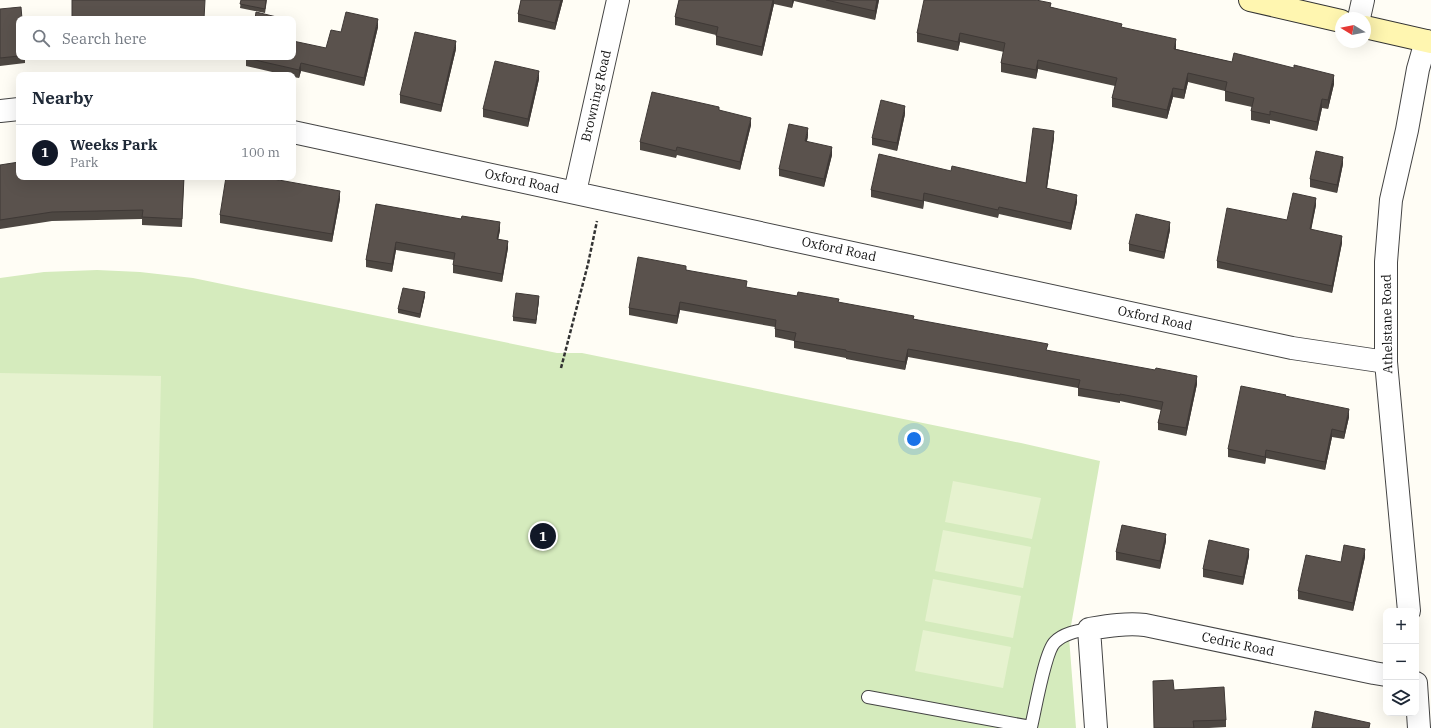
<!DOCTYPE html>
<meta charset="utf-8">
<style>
:root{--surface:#fff;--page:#f2f2f3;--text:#1f2937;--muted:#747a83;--line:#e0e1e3;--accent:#111827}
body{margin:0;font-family:"IBM Plex Serif",serif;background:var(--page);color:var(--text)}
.controls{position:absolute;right:12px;bottom:12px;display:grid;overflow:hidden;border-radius:8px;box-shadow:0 4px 16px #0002}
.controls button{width:36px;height:36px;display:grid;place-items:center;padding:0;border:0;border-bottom:1px solid var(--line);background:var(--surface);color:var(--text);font:20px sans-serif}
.compass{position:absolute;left:1335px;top:12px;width:36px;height:36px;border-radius:50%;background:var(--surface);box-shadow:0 4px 16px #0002;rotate:280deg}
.you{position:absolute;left:914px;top:439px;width:14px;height:14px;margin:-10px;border:3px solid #fff;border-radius:50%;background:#1a73e8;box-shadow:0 0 0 6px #1a73e833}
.badge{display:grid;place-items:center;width:26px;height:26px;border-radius:50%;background:var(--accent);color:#fff;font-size:13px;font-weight:700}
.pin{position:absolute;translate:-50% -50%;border:2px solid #fff;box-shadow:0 1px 4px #0006}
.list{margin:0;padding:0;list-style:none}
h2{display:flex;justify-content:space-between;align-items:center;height:52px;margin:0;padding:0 16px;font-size:17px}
h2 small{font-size:13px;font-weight:400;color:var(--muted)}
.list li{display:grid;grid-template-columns:26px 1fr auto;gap:12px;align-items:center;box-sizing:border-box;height:56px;padding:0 16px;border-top:1px solid var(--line)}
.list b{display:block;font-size:15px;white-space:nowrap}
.list p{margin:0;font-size:13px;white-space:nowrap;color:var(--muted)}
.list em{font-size:13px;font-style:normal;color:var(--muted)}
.icon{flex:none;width:22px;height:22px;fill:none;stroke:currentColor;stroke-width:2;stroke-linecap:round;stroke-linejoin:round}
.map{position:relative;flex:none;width:1431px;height:728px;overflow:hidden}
.search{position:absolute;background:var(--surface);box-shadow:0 4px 16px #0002;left:16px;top:16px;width:280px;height:44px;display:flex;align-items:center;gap:10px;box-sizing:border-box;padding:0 14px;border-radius:8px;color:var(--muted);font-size:15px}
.panel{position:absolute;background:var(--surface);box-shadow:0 4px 16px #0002;left:16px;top:72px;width:280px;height:108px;border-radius:8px}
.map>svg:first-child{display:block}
.green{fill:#d5ebbd}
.pitch{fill:#e6f2cf}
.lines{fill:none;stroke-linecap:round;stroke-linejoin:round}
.service-casing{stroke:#444;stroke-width:14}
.minor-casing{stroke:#444;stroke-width:24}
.secondary-casing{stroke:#333;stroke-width:24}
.path{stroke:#333;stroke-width:2.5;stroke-dasharray:4 2;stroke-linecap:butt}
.service{stroke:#fff;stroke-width:12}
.minor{stroke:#fff;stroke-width:22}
.secondary{stroke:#fff6b0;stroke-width:22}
.wall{fill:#4d4742}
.shaded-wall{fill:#3f3936}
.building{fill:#5a524d;stroke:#3f3936}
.labels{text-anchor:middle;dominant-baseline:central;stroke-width:4;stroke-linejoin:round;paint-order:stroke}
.street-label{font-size:13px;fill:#111;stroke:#fff}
</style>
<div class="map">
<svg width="1431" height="728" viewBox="0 0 1431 728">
<rect width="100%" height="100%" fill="#fffdf5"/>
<path class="green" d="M 97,270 L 140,272 L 193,278 L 557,353 L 582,353 L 1021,443 L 1100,461 L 1069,637 L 1076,728 L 0,728 L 0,278 L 44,272 Z"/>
<path class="pitch" d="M 0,373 L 161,376 L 153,728 L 0,728 Z
M 953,481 L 1041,498 L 1032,539 L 945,522 Z
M 943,530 L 1031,547 L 1023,588 L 935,571 Z
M 933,579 L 1021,596 L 1013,638 L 925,621 Z
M 923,630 L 1011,647 L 1003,688 L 915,671 Z"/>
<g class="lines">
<defs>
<path id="service" d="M 868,697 L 1031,727 C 1035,711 1045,651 1055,642 C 1064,633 1078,631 1089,629"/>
<path id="minor" d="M 1359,18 L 1363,0
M 0,111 L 19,109
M 293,132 L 1292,348 L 1386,362
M 575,192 L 618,0
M 1409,611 L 1386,362 L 1386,262 L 1391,200 L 1407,130 L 1418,69 L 1426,41
M 1416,683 L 1419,728
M 1096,728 L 1089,629 C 1108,626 1126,623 1145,625 L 1374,673 L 1386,675"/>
<path id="secondary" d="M 1250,0 L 1341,21
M 1365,27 L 1431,42"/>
</defs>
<use href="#service" class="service-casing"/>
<use href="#minor" class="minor-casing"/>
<use href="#secondary" class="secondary-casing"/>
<path class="path" d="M 561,368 L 588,264 L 597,221"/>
<use href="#service" class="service"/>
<use href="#minor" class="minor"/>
<use href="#secondary" class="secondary"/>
</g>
<path class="wall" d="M 241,0 L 267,0 L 265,13 L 240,8 Z
M 521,0 L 563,0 L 555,30 L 518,22 L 518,14 Z
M 679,0 L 879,0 L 875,20 L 794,1 L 792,8 L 774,4 L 762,56 L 716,45 L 716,35 L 675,25 L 675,17 Z
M 1051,7 L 1122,28 L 1176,49 L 1232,62 L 1334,84 L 1328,109 L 1322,108 L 1317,131 L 1270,120 L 1270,124 L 1251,120 L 1251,111 L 1252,107 L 1225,101 L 1225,91 L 1188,82 L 1184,99 L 1173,97 L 1167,119 L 1112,107 L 1112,98 L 1115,86 L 1038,69 L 1036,79 L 1001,72 L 1001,63 L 1004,52 L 960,42 L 958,51 L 917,42 L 917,33 Z
M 0,9 L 19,19 L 19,57 L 25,57 L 25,63 L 0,66 Z
M 378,27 L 364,86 L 301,71 L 299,78 L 293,77 L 293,75 L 285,75 L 246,66 L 246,57 L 326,48 L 341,32 Z
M 456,49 L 441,112 L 400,103 L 400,95 Z
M 539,79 L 528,127 L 483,117 L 483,109 Z
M 719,110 L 751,125 L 740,170 L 677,155 L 676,158 L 640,150 L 640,142 Z
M 905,114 L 897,151 L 872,145 L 872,138 Z
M 808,136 L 807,141 L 832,155 L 824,187 L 779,176 L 779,169 Z
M 1054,138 L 1047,188 L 1077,202 L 1071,230 L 999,214 L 998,218 L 924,201 L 923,209 L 871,197 L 871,190 L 951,171 L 1026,183 Z
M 1343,164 L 1337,193 L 1310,187 L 1310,179 Z
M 0,165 L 184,177 L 182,227 L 142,225 L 142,219 L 52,221 L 0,229 Z
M 263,177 L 340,199 L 332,242 L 220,223 L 220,215 Z
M 376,204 L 500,230 L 498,239 L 508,248 L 502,282 L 453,273 L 453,265 L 454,260 L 396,250 L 392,272 L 366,267 L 366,260 Z
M 1316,205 L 1311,229 L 1342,243 L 1332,293 L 1217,268 L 1217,261 L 1287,220 Z
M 1170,230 L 1164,259 L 1129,251 L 1129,244 Z
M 686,270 L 747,288 L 797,296 L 839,303 L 914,319 L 1048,351 L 1197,384 L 1186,436 L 1158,430 L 1158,423 L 1161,410 L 1120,401 L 1120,403 L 1078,396 L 1078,388 L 908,357 L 905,370 L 846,359 L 846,358 L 794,348 L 794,341 L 775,337 L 775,327 L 680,310 L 677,324 L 629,315 L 629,308 Z
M 425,296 L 420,318 L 398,313 L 398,309 Z
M 539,300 L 536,324 L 513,321 L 513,317 Z
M 1286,397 L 1349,417 L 1344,439 L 1332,437 L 1325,470 L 1266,458 L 1265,464 L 1228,457 L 1228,449 Z
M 1166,541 L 1160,569 L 1116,560 L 1116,552 Z
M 1249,556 L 1243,585 L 1203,577 L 1203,569 Z
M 1365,557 L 1353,611 L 1298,599 L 1298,591 L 1341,562 Z
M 1174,690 L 1226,720 L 1226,727 L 1209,728 L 1154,728 Z"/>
<path class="shaded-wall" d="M 561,0 L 563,0 L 555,30 L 555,23 Z
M 773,0 L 774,0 L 774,4 L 762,56 L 762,47 Z
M 792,0 L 794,0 L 792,8 Z
M 877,0 L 879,0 L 875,20 L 875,11 Z
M 378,19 L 378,27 L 364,86 L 364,78 Z
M 960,33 L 960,42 L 958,51 L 958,42 Z
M 1176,39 L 1176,49 L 1174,58 L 1174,49 Z
M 456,41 L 456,49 L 441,112 L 441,105 Z
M 1038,60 L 1038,69 L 1036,79 L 1036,70 Z
M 301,63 L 301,71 L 299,78 L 299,70 Z
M 539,71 L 539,79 L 528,127 L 528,119 Z
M 1188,73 L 1188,82 L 1184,99 L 1184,90 Z
M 1334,75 L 1334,84 L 1328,109 L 1328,100 Z
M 1173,88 L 1173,97 L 1167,119 L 1167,110 Z
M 1322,99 L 1322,108 L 1317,131 L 1317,122 Z
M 905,106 L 905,114 L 897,151 L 897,143 Z
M 751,118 L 751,125 L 740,170 L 740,162 Z
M 808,128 L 808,136 L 805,149 L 805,141 Z
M 1054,131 L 1054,138 L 1046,195 L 1046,188 Z
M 832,147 L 832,155 L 824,187 L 824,179 Z
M 1343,157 L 1343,164 L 1337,193 L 1337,185 Z
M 340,191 L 340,199 L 332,242 L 332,234 Z
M 924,193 L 924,201 L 923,209 L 923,201 Z
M 1077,195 L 1077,202 L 1071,230 L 1071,223 Z
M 1316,198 L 1316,205 L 1310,236 L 1310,229 Z
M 500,222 L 500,230 L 497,246 L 497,239 Z
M 1170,222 L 1170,230 L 1164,259 L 1164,252 Z
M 1342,236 L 1342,243 L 1332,293 L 1332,286 Z
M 508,241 L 508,248 L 502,282 L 502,274 Z
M 396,242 L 396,250 L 392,272 L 392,264 Z
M 425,292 L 425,296 L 420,318 L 420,314 Z
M 539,296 L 539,300 L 536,324 L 536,320 Z
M 680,302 L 680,310 L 677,324 L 677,316 Z
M 908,349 L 908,357 L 905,370 L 905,362 Z
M 1197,376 L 1197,384 L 1186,436 L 1186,428 Z
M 1349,409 L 1349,417 L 1344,439 L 1344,432 Z
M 1332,429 L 1332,437 L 1325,470 L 1325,462 Z
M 1266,450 L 1266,458 L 1265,464 L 1265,457 Z
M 1166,534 L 1166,541 L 1160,569 L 1160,561 Z
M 1249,549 L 1249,556 L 1243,585 L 1243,577 Z
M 1365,549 L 1365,557 L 1353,611 L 1353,603 Z"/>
<path class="building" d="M 72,0 L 205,0 L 204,19 L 72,19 Z
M 241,0 L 266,0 L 265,9 L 240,4 Z
M 521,0 L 561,0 L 555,23 L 518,14 Z
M 679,0 L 773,0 L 762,47 L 716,36 L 718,27 L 675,17 Z
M 826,0 L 877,0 L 875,11 Z
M 924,0 L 1036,0 L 1051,3 L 1050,7 L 1122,24 L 1121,27 L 1176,39 L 1174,49 L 1232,62 L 1234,53 L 1294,68 L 1294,65 L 1334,75 L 1328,100 L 1322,99 L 1317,122 L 1270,111 L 1270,115 L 1251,111 L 1254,98 L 1225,91 L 1227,82 L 1188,73 L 1184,90 L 1173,88 L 1167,110 L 1112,98 L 1117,78 L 1038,60 L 1036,70 L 1001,63 L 1005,43 L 960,33 L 958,42 L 917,33 Z
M 21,7 L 22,19 L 19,19 L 19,56 L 0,58 L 0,9 Z
M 256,12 L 285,19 L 255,19 Z
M 346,12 L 378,19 L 364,78 L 301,63 L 299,70 L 246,58 L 246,57 L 293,57 L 293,41 L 326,48 L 331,30 L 341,32 Z
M 415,32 L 456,41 L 441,105 L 400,95 Z
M 495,61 L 539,71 L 528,119 L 483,109 Z
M 652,92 L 719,107 L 719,110 L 751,118 L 740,162 L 677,147 L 676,151 L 640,142 Z
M 881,100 L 905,106 L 897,143 L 872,138 Z
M 789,124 L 808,128 L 805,141 L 832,147 L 824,179 L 779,169 Z
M 1033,128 L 1054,131 L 1046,188 L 1077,195 L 1071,223 L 999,207 L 998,210 L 924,193 L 923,201 L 871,190 L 879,154 L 951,171 L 952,166 L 1026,183 Z
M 1316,151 L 1343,157 L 1337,185 L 1310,179 Z
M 19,162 L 19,177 L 184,177 L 182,219 L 142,217 L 143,210 L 52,212 L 0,220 L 0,165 Z
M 226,177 L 262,177 L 340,191 L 332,234 L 220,215 Z
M 1293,193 L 1316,198 L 1310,229 L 1342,236 L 1332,286 L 1217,261 L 1227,208 L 1287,220 Z
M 376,204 L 461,219 L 462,216 L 500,222 L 497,239 L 508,241 L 502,274 L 453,265 L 455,253 L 396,242 L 392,264 L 366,260 Z
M 1136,214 L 1170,222 L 1164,252 L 1129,244 Z
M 638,257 L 686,266 L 686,270 L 747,281 L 746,287 L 797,296 L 798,292 L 839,299 L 838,302 L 914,316 L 913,319 L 1048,344 L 1046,350 L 1155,370 L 1156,368 L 1197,376 L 1186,428 L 1158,423 L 1163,402 L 1120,394 L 1120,395 L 1078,388 L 1080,380 L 908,349 L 905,362 L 846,351 L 846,350 L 794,341 L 796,333 L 775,329 L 776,320 L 680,302 L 677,316 L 629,308 Z
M 403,288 L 425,292 L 420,314 L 398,309 Z
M 516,293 L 539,296 L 536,320 L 513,317 Z
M 1241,386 L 1286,395 L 1285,396 L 1349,409 L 1344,432 L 1332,429 L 1325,462 L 1266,450 L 1265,457 L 1228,449 Z
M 1122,525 L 1166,534 L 1160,561 L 1116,552 Z
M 1209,540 L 1249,549 L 1243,577 L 1203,569 Z
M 1344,545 L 1365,549 L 1353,603 L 1298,591 L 1306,555 L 1341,562 Z
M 1173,680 L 1174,690 L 1224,687 L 1226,720 L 1193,721 L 1194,728 L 1154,728 L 1153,681 Z
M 1315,711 L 1370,723 L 1369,728 L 1312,728 Z"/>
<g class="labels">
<g class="street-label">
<text transform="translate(596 96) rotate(-77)">Browning Road</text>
<text transform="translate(522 181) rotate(12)">Oxford Road</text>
<text transform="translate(839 249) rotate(12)">Oxford Road</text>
<text transform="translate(1155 318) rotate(12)">Oxford Road</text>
<text transform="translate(1387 324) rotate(-91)">Athelstane Road</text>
<text transform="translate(1238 644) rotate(12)">Cedric Road</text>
</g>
</g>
</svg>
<div class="controls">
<button>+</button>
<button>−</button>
<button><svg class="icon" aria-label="layers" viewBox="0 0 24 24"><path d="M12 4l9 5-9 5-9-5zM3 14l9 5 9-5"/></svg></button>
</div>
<svg class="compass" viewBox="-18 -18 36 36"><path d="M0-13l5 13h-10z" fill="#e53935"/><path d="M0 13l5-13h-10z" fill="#747a83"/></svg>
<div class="you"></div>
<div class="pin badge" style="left:543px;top:536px">1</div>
<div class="search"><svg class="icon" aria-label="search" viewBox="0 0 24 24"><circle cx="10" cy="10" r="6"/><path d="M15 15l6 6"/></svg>Search here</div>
<section class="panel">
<h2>Nearby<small></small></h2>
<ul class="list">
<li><span class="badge">1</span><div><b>Weeks Park</b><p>Park</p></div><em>100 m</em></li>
</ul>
</section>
</div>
